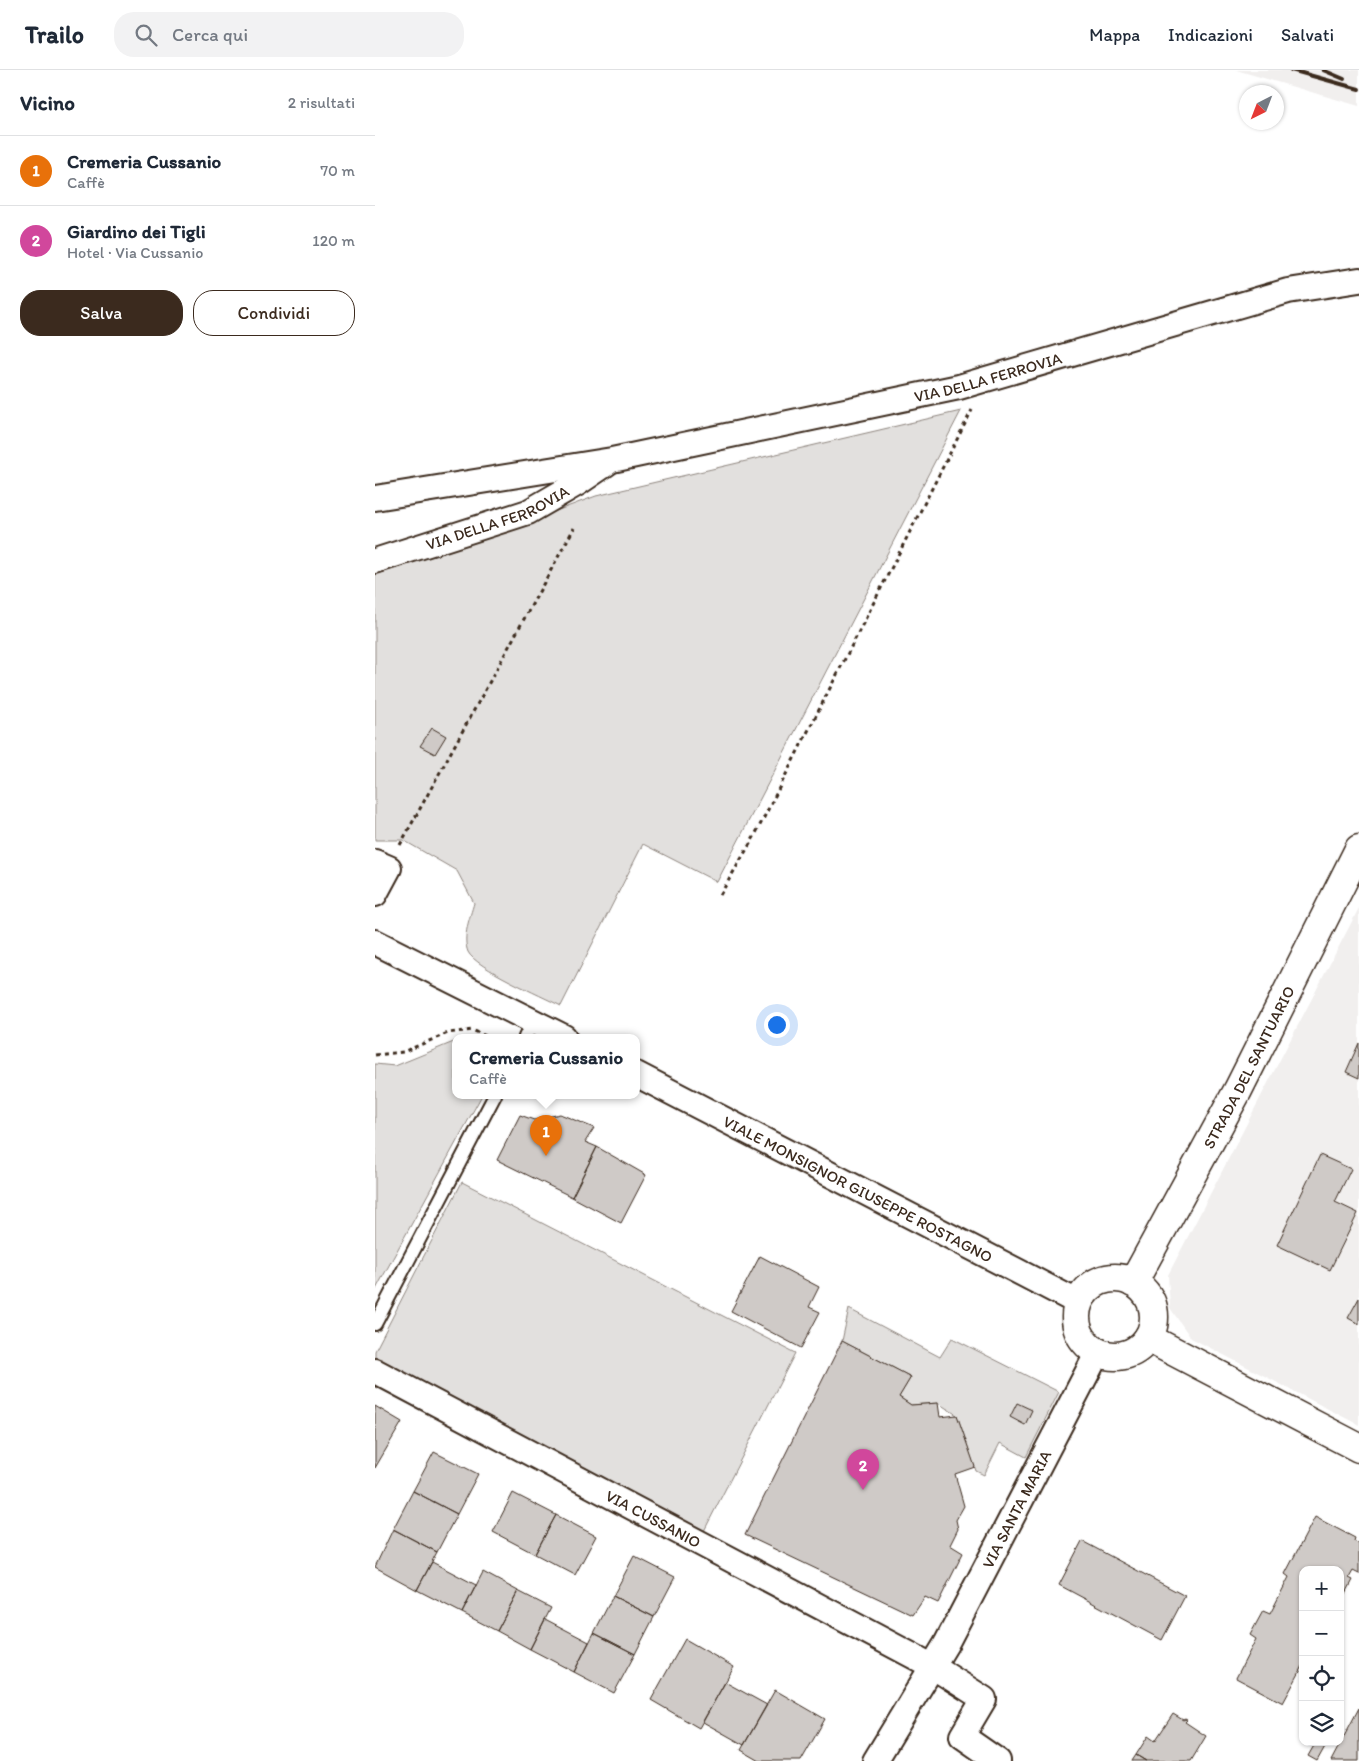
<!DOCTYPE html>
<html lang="it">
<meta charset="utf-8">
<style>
:root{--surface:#fff;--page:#f2f2f3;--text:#1f2937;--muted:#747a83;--line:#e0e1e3;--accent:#3b2a1e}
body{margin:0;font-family:Itim,sans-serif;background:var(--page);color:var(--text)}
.controls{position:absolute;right:15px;bottom:15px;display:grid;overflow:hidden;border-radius:10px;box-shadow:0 1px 4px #0004}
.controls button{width:45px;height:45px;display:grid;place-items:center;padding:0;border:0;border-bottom:1px solid var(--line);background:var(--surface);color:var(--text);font:25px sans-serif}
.compass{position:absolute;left:864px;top:15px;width:45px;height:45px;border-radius:50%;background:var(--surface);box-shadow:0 1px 4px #0004;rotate:222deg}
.you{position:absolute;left:401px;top:954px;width:18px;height:18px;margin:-12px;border:4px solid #fff;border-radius:50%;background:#1a73e8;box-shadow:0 0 0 8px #1a73e833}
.badge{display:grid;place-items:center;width:32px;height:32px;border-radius:50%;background:var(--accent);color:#fff;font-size:16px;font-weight:700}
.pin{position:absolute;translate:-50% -41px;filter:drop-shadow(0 1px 2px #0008)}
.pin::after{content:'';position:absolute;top:26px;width:18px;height:15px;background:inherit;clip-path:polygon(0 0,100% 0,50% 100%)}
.popup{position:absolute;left:77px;top:964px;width:188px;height:65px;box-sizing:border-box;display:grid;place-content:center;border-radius:10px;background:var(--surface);filter:drop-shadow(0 1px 4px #0005);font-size:16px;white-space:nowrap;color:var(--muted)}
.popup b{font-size:19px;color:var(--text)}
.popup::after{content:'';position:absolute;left:50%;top:100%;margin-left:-10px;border:10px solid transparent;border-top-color:var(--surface)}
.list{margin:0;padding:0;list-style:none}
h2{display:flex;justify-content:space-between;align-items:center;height:65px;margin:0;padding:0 20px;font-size:21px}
h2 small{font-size:16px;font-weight:400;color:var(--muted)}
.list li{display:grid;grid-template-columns:32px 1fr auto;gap:15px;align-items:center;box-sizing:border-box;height:70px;padding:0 20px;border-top:1px solid var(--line)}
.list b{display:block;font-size:19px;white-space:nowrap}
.list p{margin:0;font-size:16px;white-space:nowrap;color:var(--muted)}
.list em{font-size:16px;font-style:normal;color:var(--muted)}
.actions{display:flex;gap:10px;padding:15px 20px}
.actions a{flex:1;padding:11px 0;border:1px solid var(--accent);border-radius:20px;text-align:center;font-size:18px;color:var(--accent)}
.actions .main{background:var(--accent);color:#fff}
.icon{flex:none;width:28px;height:28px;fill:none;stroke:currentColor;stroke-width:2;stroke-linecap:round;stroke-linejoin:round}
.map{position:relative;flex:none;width:984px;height:1691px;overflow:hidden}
header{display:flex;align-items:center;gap:30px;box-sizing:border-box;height:70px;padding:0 25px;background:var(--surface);border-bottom:1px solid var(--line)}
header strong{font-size:24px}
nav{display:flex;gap:28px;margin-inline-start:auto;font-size:18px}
.search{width:350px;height:45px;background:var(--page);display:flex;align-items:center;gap:12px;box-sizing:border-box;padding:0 18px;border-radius:20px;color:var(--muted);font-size:19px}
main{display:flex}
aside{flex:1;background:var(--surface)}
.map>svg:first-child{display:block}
.built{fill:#f1efee}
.green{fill:#e2e0de;stroke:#8e857e}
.building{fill:#cfcac7;stroke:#3b2a1e}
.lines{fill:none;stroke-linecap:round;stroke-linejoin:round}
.lane-casing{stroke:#3b2a1e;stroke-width:16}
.street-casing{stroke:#3b2a1e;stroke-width:28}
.secondary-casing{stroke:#3b2a1e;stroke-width:31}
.path{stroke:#3b2a1e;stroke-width:3;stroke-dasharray:4 4;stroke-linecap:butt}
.lane{stroke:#fff;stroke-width:12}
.street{stroke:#fff;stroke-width:24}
.secondary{stroke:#fff;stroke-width:28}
.rail{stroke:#3b2a1e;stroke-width:4}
.labels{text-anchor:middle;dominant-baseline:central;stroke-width:4;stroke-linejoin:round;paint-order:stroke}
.street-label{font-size:16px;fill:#3b2a1e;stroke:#fff}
</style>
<header>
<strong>Trailo</strong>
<div class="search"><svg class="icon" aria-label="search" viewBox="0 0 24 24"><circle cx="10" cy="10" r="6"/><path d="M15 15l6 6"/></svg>Cerca qui</div>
<nav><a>Mappa</a><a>Indicazioni</a><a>Salvati</a></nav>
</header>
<main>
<aside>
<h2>Vicino<small>2 risultati</small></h2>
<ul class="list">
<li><span class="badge" style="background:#e8710a">1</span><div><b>Cremeria Cussanio</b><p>Caffè</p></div><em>70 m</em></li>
<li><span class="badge" style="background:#d1479c">2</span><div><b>Giardino dei Tigli</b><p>Hotel · Via Cussanio</p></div><em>120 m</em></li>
</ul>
<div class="actions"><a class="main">Salva</a><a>Condividi</a></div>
</aside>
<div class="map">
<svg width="984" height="1691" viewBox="0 0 984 1691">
<rect width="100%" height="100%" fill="#fff"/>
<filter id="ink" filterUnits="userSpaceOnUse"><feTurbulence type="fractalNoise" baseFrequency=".02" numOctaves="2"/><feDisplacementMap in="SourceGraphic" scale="10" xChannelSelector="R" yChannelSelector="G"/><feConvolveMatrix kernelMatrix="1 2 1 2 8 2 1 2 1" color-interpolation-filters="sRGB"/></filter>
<g filter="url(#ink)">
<path class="built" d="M 861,0 L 984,0 L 984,36 Z
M 984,838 L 984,1355 L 816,1268 L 795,1238 L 793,1205 Z"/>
<path class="green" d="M 586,341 L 342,812 L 268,774 L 186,936 C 167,926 101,898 93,882 C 87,867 95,847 99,833 L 82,801 L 28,770 L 0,770 L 0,505 L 109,468 L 221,426 Z
M 81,971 L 81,1025 L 107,1025 L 0,1221 L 0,994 L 20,996 Z
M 87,1112 L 420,1283 L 329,1461 L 0,1292 L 0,1281 Z
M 474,1239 L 565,1287 L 577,1268 L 684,1322 L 651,1387 L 625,1373 L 609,1405 L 601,1401 L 582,1345 L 563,1333 L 536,1335 L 524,1327 L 536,1307 L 467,1271 Z"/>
<path class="building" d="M 57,658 L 71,666 L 60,684 L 45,676 Z
M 984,973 L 984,1008 L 971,1002 Z
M 185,1044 L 219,1058 L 210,1072 L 222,1077 L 197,1127 L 122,1090 L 145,1045 L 159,1050 Z
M 222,1077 L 271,1105 L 246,1153 L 197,1127 Z
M 945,1085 L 976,1099 L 960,1132 L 983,1143 L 955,1200 L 902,1175 Z
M 385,1186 L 444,1217 L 434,1237 L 445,1242 L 426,1278 L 356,1241 Z
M 984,1228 L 984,1254 L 973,1248 Z
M 467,1271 L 536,1307 L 524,1327 L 536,1335 L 563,1333 L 565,1347 L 582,1345 L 600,1397 L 580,1404 L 589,1436 L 581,1450 L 583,1459 L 575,1475 L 588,1483 L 563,1533 L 550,1527 L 538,1545 L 370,1465 Z
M 642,1333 L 657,1340 L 650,1355 L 635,1347 Z
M 0,1336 L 27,1352 L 0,1398 Z
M 59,1382 L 103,1404 L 82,1444 L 38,1421 Z
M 38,1421 L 82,1444 L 62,1482 L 18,1459 Z
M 138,1423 L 181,1445 L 160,1484 L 118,1462 Z
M 181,1445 L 221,1466 L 200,1505 L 160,1484 Z
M 940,1447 L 980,1468 L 979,1471 L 984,1474 L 984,1504 L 978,1501 L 974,1508 L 978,1510 L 967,1531 L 965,1531 L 965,1500 L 928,1500 L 928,1596 L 908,1633 L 861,1608 L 881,1569 L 875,1565 L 888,1541 L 895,1544 L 914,1507 L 910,1504 Z
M 18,1459 L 62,1482 L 42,1520 L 0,1497 Z
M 707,1471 L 810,1526 L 787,1570 L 684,1515 Z
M 259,1486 L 300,1507 L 279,1547 L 238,1526 Z
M 57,1492 L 101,1515 L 87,1543 L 42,1520 Z
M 108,1502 L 143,1521 L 122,1561 L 87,1543 Z
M 143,1521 L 176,1538 L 155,1579 L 122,1561 Z
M 238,1526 L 279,1547 L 260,1584 L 219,1563 Z
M 170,1549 L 214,1572 L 199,1602 L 155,1579 Z
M 219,1563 L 260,1584 L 239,1623 L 199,1602 Z
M 310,1569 L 359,1597 L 324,1658 L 276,1630 Z
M 350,1612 L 392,1635 L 369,1675 L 328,1652 Z
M 400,1620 L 450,1649 L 426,1691 L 385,1691 L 366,1680 Z
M 984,1638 L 984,1691 L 956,1691 Z
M 798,1644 L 808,1650 L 810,1649 L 812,1650 L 810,1652 L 831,1666 L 816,1691 L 771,1691 L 761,1685 L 773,1666 L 780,1671 Z
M 941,1672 L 952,1673 L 942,1691 L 933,1686 Z
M 761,1685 L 771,1691 L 757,1691 Z"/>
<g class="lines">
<defs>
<path id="lane" d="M 150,967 L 158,951
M 0,1254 L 120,1025"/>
<g id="street">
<path id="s1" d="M 0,428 L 237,390 L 584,317 L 913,221 L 984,210"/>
<path id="s2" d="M 0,491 L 153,442 L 203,413 L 231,394"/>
<path d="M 0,792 L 14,798 L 0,824"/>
<path d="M 0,872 L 189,967"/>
<path id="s3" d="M 261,1004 L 704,1233"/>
<path id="s4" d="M 0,1301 L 557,1596 L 609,1629 L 587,1666 L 623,1691"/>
<path id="s5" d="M 500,1691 L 571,1574 L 723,1282"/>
</g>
<g id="secondary">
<circle cx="740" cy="1247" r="39"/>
<path id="s6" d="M 758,1213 L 863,1020 L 984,779"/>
<path d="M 773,1268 L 984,1378"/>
</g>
</defs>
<use href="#lane" class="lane-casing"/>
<use href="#street" class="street-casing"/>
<use href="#secondary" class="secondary-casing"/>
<path class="path" d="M 25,775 L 199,458
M 345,825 L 379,767 L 597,340
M 0,985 L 28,982 L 73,963 L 97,960 L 113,967"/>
<use href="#lane" class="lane"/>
<use href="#street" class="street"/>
<use href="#secondary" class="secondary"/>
<path class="rail" d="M 916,0 L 984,19
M 948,0 L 969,9"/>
</g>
</g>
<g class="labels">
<g class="street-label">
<text stroke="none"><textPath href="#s1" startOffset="625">VIA DELLA FERROVIA</textPath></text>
<text stroke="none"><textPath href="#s2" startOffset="130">VIA DELLA FERROVIA</textPath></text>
<text stroke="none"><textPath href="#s6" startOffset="245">STRADA DEL SANTUARIO</textPath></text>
<text stroke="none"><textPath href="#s3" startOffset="250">VIALE MONSIGNOR GIUSEPPE ROSTAGNO</textPath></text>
<text stroke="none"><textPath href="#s5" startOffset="289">VIA SANTA MARIA</textPath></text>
<text stroke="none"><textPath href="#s4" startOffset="315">VIA CUSSANIO</textPath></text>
</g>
</g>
</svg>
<div class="controls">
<button>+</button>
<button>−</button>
<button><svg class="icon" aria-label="locate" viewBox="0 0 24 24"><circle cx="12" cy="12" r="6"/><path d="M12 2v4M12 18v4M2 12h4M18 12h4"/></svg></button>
<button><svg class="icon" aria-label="layers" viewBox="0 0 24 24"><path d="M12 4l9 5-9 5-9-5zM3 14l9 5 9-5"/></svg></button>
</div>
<svg class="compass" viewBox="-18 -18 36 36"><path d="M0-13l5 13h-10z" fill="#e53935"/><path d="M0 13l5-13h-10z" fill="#747a83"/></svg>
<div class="you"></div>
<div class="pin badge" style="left:171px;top:1086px;background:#e8710a">1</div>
<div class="popup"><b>Cremeria Cussanio</b>Caffè</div>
<div class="pin badge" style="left:488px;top:1420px;background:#d1479c">2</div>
</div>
</main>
